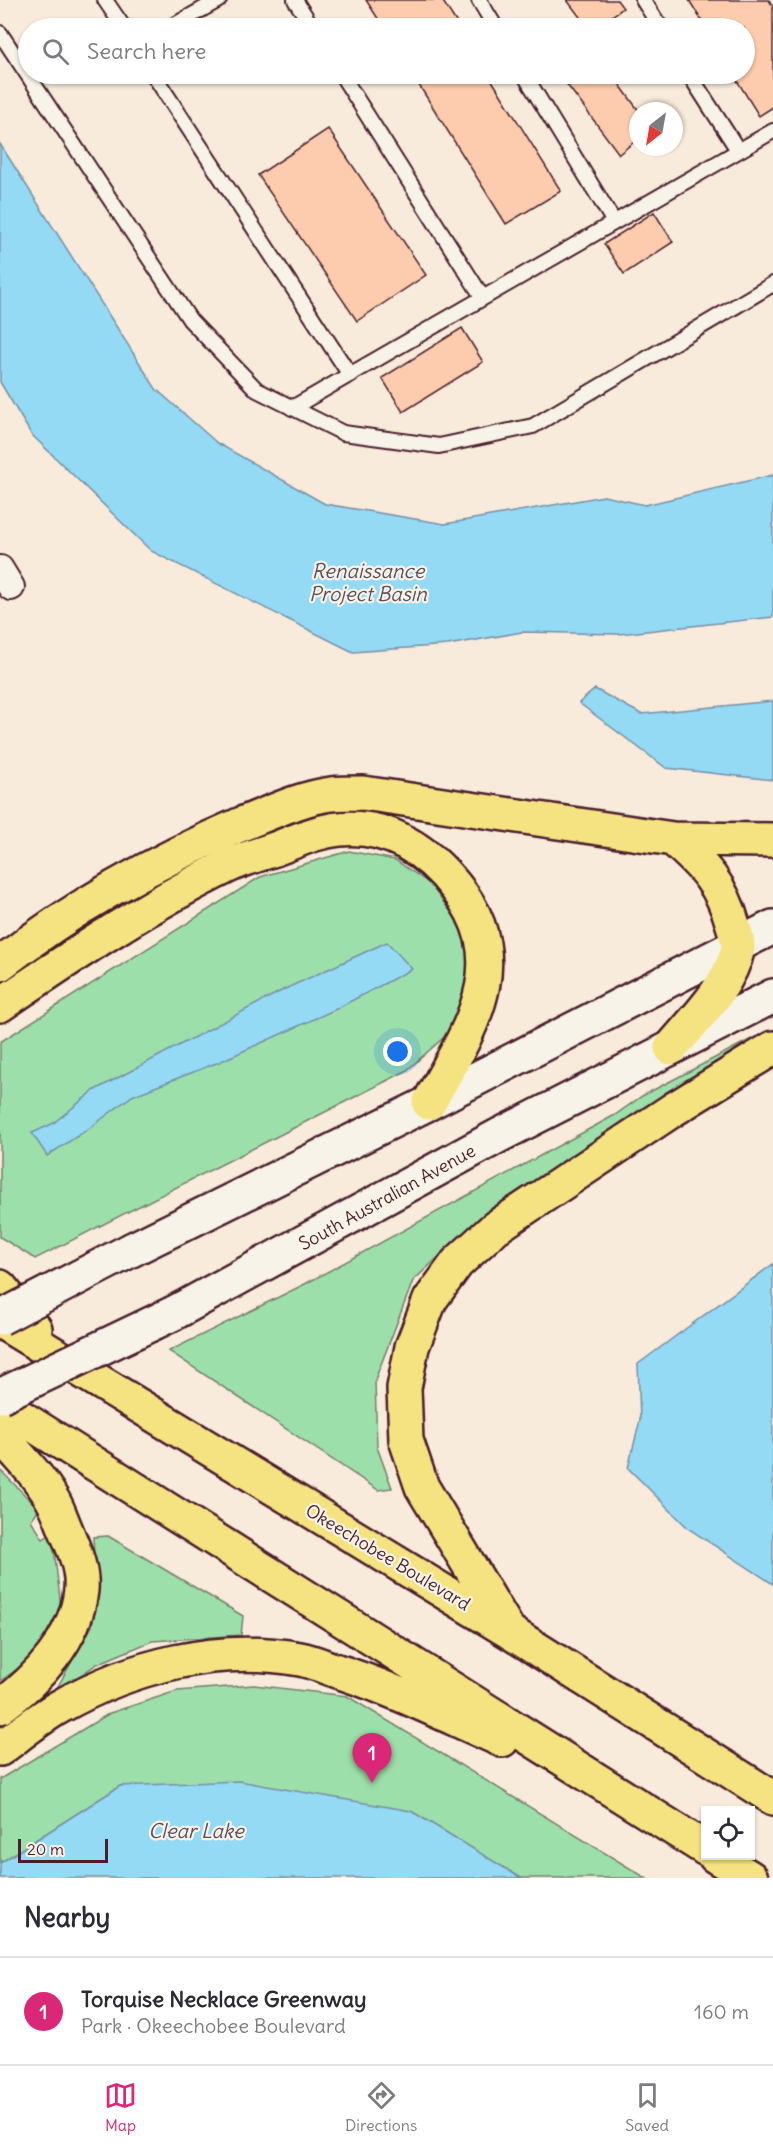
<!DOCTYPE html>
<meta charset="utf-8">
<style>
:root{--surface:#fff;--page:#f2f2f3;--text:#2b2b33;--muted:#7c7c81;--line:#e1e1e2;--accent:#db2777}
body{margin:0;font-family:Delius,sans-serif;background:var(--page);color:var(--text)}
.controls{position:absolute;right:18px;bottom:18px;display:grid;overflow:hidden;border-radius:0px;box-shadow:0 2px 4px #0004}
.controls button{width:54px;height:54px;display:grid;place-items:center;padding:0;border:0;border-bottom:2px solid var(--line);background:var(--surface);color:var(--text);font:30px sans-serif}
.compass{position:absolute;left:629px;top:102px;width:54px;height:54px;border-radius:50%;background:var(--surface);box-shadow:0 2px 4px #0004;rotate:211deg}
.scale{position:absolute;left:18px;bottom:15px;width:90px;box-sizing:border-box;padding-left:6px;border:3px solid #4a1f2b;border-top:0;font-size:16px;line-height:21px;white-space:nowrap;color:#4a1f2b;-webkit-text-stroke:4px #f7f3e8;paint-order:stroke}
.you{position:absolute;left:398px;top:1052px;width:21px;height:21px;margin:-15px;border:4px solid #fff;border-radius:50%;background:#1a73e8;box-shadow:0 0 0 9px #1a73e833}
.badge{display:grid;place-items:center;width:39px;height:39px;border-radius:50%;background:var(--accent);color:#fff;font-size:20px;font-weight:700}
.pin{position:absolute;translate:-50% -50px;filter:drop-shadow(0 2px 3px #0008)}
.pin::after{content:'';position:absolute;top:32px;width:21px;height:18px;background:inherit;clip-path:polygon(0 0,100% 0,50% 100%)}
.list{margin:0;padding:0;list-style:none}
h2{display:flex;justify-content:space-between;align-items:center;height:78px;margin:0;padding:0 24px;font-size:26px}
h2 small{font-size:20px;font-weight:400;color:var(--muted)}
.list li{display:grid;grid-template-columns:39px 1fr auto;gap:18px;align-items:center;box-sizing:border-box;height:108px;padding:0 24px;border-top:2px solid var(--line)}
.list b{display:block;font-size:22px;white-space:nowrap}
.list p{margin:0;font-size:20px;white-space:nowrap;color:var(--muted)}
.list em{font-size:20px;font-style:normal;color:var(--muted)}
.icon{flex:none;width:33px;height:33px;fill:none;stroke:currentColor;stroke-width:2;stroke-linecap:round;stroke-linejoin:round}
.map{position:relative;flex:none;width:773px;height:1878px;overflow:hidden}
.search{position:absolute;background:var(--surface);box-shadow:0 2px 4px #0004;left:18px;right:18px;top:18px;height:66px;display:flex;align-items:center;gap:15px;box-sizing:border-box;padding:0 21px;border-radius:33px;color:var(--muted);font-size:22px}
.sheet{height:186px;background:var(--surface)}
nav{display:flex;justify-content:space-around;align-items:center;box-sizing:border-box;height:84px;border-top:2px solid var(--line);background:var(--surface);font-size:16px;color:var(--muted)}
nav a{display:grid;justify-items:center;gap:3px}
nav .on{color:var(--accent)}
.map>svg:first-child{display:block}
.green{fill:#9ddfaa;stroke:#747f6a;stroke-width:1.5}
.water{fill:#94daf5;stroke:#768fa4;stroke-width:1.5}
.building{fill:#fdcbad;stroke:#4a1f2b;stroke-width:1.5}
.lines{fill:none;stroke-linecap:round;stroke-linejoin:round}
.lane-casing{stroke:#4a1f2b;stroke-width:18}
.street-casing{stroke:#4a1f2b;stroke-width:30}
.secondary-casing{stroke:#4a1f2b;stroke-width:38}
.primary-casing{stroke:#4a1f2b;stroke-width:38}
.lane{stroke:#f7f3e8;stroke-width:14}
.street{stroke:#f7f3e8;stroke-width:26}
.secondary{stroke:#f7f3e8;stroke-width:33}
.primary{stroke:#f5e382;stroke-width:33}
.secondary-bridge-casing{stroke:#4a1f2b;stroke-width:38;stroke-linecap:butt}
.secondary-bridge{stroke:#f7f3e8;stroke-width:33}
.labels{text-anchor:middle;dominant-baseline:central;stroke-width:4.5;stroke-linejoin:round;paint-order:stroke}
.street-label{font-size:18px;fill:#4a1f2b;stroke:#f7f3e8}
.water-label{font-size:20px;font-style:italic;fill:#5c4e5e;stroke:#f7f3e8}
</style>
<div class="map">
<svg width="773" height="1878" viewBox="0 0 773 1878">
<rect width="100%" height="100%" fill="#f8ebdc"/>
<filter id="ink" filterUnits="userSpaceOnUse"><feTurbulence type="fractalNoise" baseFrequency=".0167" numOctaves="2"/><feDisplacementMap in="SourceGraphic" scale="12" xChannelSelector="R" yChannelSelector="G"/><feConvolveMatrix kernelMatrix="1 2 1 2 8 2 1 2 1" color-interpolation-filters="sRGB"/></filter>
<g filter="url(#ink)">
<path class="green" d="M 349,851 L 395,860 L 430,884 L 462,927 L 471,972 L 451,1031 L 406,1071 L 35,1259 L 0,1237 L 0,1042 L 260,877 Z
M 755,1037 L 486,1212 L 413,1281 L 375,1380 L 377,1447 L 392,1488 L 378,1490 L 169,1351 L 305,1284 L 615,1115 L 642,1096 Z
M 0,1470 L 39,1509 L 31,1520 L 43,1539 L 52,1533 L 61,1607 L 32,1659 L 0,1681 Z
M 108,1536 L 243,1616 L 241,1635 L 152,1641 L 97,1664 L 54,1693 L 92,1626 L 95,1580 L 93,1537 Z
M 254,1685 L 347,1696 L 646,1878 L 521,1878 L 411,1811 L 120,1786 L 0,1863 L 0,1779 L 110,1713 L 177,1691 Z"/>
<path class="water" d="M 0,144 L 156,389 L 217,443 L 325,504 L 445,524 L 604,496 L 645,505 L 773,475 L 773,617 L 619,634 L 522,632 L 448,645 L 353,652 L 151,551 L 31,434 L 0,382 Z
M 595,689 L 641,714 L 773,701 L 773,780 L 666,768 L 579,703 Z
M 387,942 L 412,969 L 334,1010 L 219,1062 L 132,1096 L 90,1128 L 47,1156 L 32,1133 L 52,1124 L 95,1090 L 285,989 Z
M 773,1264 L 773,1584 L 689,1529 L 628,1468 L 640,1420 L 638,1364 Z
M 239,1781 L 411,1811 L 521,1878 L 0,1878 L 0,1863 L 120,1786 Z"/>
<path class="building" d="M 366,0 L 442,0 L 460,28 L 384,28 Z
M 567,0 L 617,0 L 623,8 L 595,28 L 581,28 L 586,25 Z
M 689,0 L 769,0 L 773,7 L 773,107 L 759,116 L 733,74 L 744,74 L 744,28 L 706,28 Z
M 412,74 L 488,74 L 561,191 L 506,224 Z
M 559,74 L 612,74 L 639,111 L 638,139 L 619,154 Z
M 328,129 L 426,275 L 357,321 L 258,175 Z
M 654,212 L 673,242 L 624,274 L 604,244 Z
M 462,328 L 483,362 L 403,412 L 382,378 Z"/>
<g class="lines">
<defs>
<path id="lane" d="M 105,0 L 124,28
M 295,0 L 313,28
M 479,0 L 496,28
M 643,0 L 661,28
M 169,28 L 219,0
M 0,33 L 190,320 L 257,390 L 343,433 L 439,446 L 533,426 L 773,284
M 153,74 L 350,375
M 341,74 L 483,298
M 524,74 L 614,222
M 689,74 L 738,150
M 292,408 L 773,131"/>
<path id="street" d="M 0,569 L 11,587"/>
<path id="secondary" d="M 133,1249 L 429,1103 L 773,927
M 174,1313 L 498,1136 L 773,996"/>
<path id="primary" d="M 0,964 C 73,907 158,860 244,823 C 272,812 301,798 331,794 C 341,793 352,793 363,793 L 673,839 L 773,840
M 0,1005 C 74,955 148,905 228,866 C 243,859 260,854 275,849 C 296,841 317,831 340,829 C 388,824 428,851 456,887 C 517,964 468,1031 429,1103
M 671,1048 C 696,1018 729,987 738,948 C 739,941 735,932 733,925 C 722,885 704,866 673,839
M 0,1287 L 35,1329
M 0,1321 L 510,1632 L 773,1798
M 0,1404 L 706,1849
M 0,1435 C 18,1455 39,1476 52,1499 C 58,1508 61,1519 65,1528 C 73,1547 83,1568 81,1590 C 76,1639 37,1680 0,1707
M 507,1628 L 422,1487 L 406,1440 L 404,1388 L 412,1347 L 430,1300 L 457,1263 L 495,1228 L 674,1109 L 773,1048
M 0,1749 C 19,1735 38,1719 59,1707 C 131,1666 217,1644 300,1659 C 311,1661 323,1666 334,1670 C 392,1688 447,1716 502,1740
M 715,1856 L 751,1878"/>
</defs>
<use href="#lane" class="lane-casing"/>
<use href="#street" class="street-casing"/>
<use href="#secondary" class="secondary-casing"/>
<use href="#primary" class="primary-casing"/>
<use href="#lane" class="lane"/>
<use href="#street" class="street"/>
<use href="#secondary" class="secondary"/>
<use href="#primary" class="primary"/>
<defs>
<path id="secondary-bridge" d="M 0,1318 L 133,1249
M 0,1396 L 174,1313"/>
</defs>
<use href="#secondary-bridge" class="secondary-bridge-casing"/>
<use href="#secondary-bridge" class="secondary-bridge"/>
</g>
</g>
<g class="labels">
<g class="street-label">
<text transform="translate(387 1197) rotate(-29)">South Australian Avenue</text>
<text transform="translate(388 1557) rotate(31)">Okeechobee Boulevard</text>
</g>
<g class="water-label">
<text x="368" y="570">Renaissance<tspan x="368" dy="23">Project Basin</tspan></text>
<text x="196" y="1830">Clear Lake</text>
</g>
</g>
</svg>
<div class="controls">
<button><svg class="icon" aria-label="locate" viewBox="0 0 24 24"><circle cx="12" cy="12" r="6"/><path d="M12 2v4M12 18v4M2 12h4M18 12h4"/></svg></button>
</div>
<svg class="compass" viewBox="-18 -18 36 36"><path d="M0-13l5 13h-10z" fill="#e53935"/><path d="M0 13l5-13h-10z" fill="#7c7c81"/></svg>
<div class="scale">20 m</div>
<div class="you"></div>
<div class="pin badge" style="left:372px;top:1783px">1</div>
<div class="search"><svg class="icon" aria-label="search" viewBox="0 0 24 24"><circle cx="10" cy="10" r="6"/><path d="M15 15l6 6"/></svg>Search here</div>
</div>
<section class="sheet">
<h2>Nearby<small></small></h2>
<ul class="list">
<li><span class="badge">1</span><div><b>Torquise Necklace Greenway</b><p>Park · Okeechobee Boulevard</p></div><em>160 m</em></li>
</ul>
</section>
<nav>
<a class="on"><svg class="icon" aria-label="map" viewBox="0 0 24 24"><path d="M3 6l6-2 6 2 6-2v14l-6 2-6-2-6 2zM9 4v14M15 6v14"/></svg>Map</a>
<a><svg class="icon" aria-label="directions" viewBox="0 0 24 24"><path d="M12 3l9 9-9 9-9-9zM9 14v-3h6M13 9l2 2-2 2"/></svg>Directions</a>
<a><svg class="icon" aria-label="saved" viewBox="0 0 24 24"><path d="M7 4h10v16l-5-4-5 4z"/></svg>Saved</a>
</nav>
